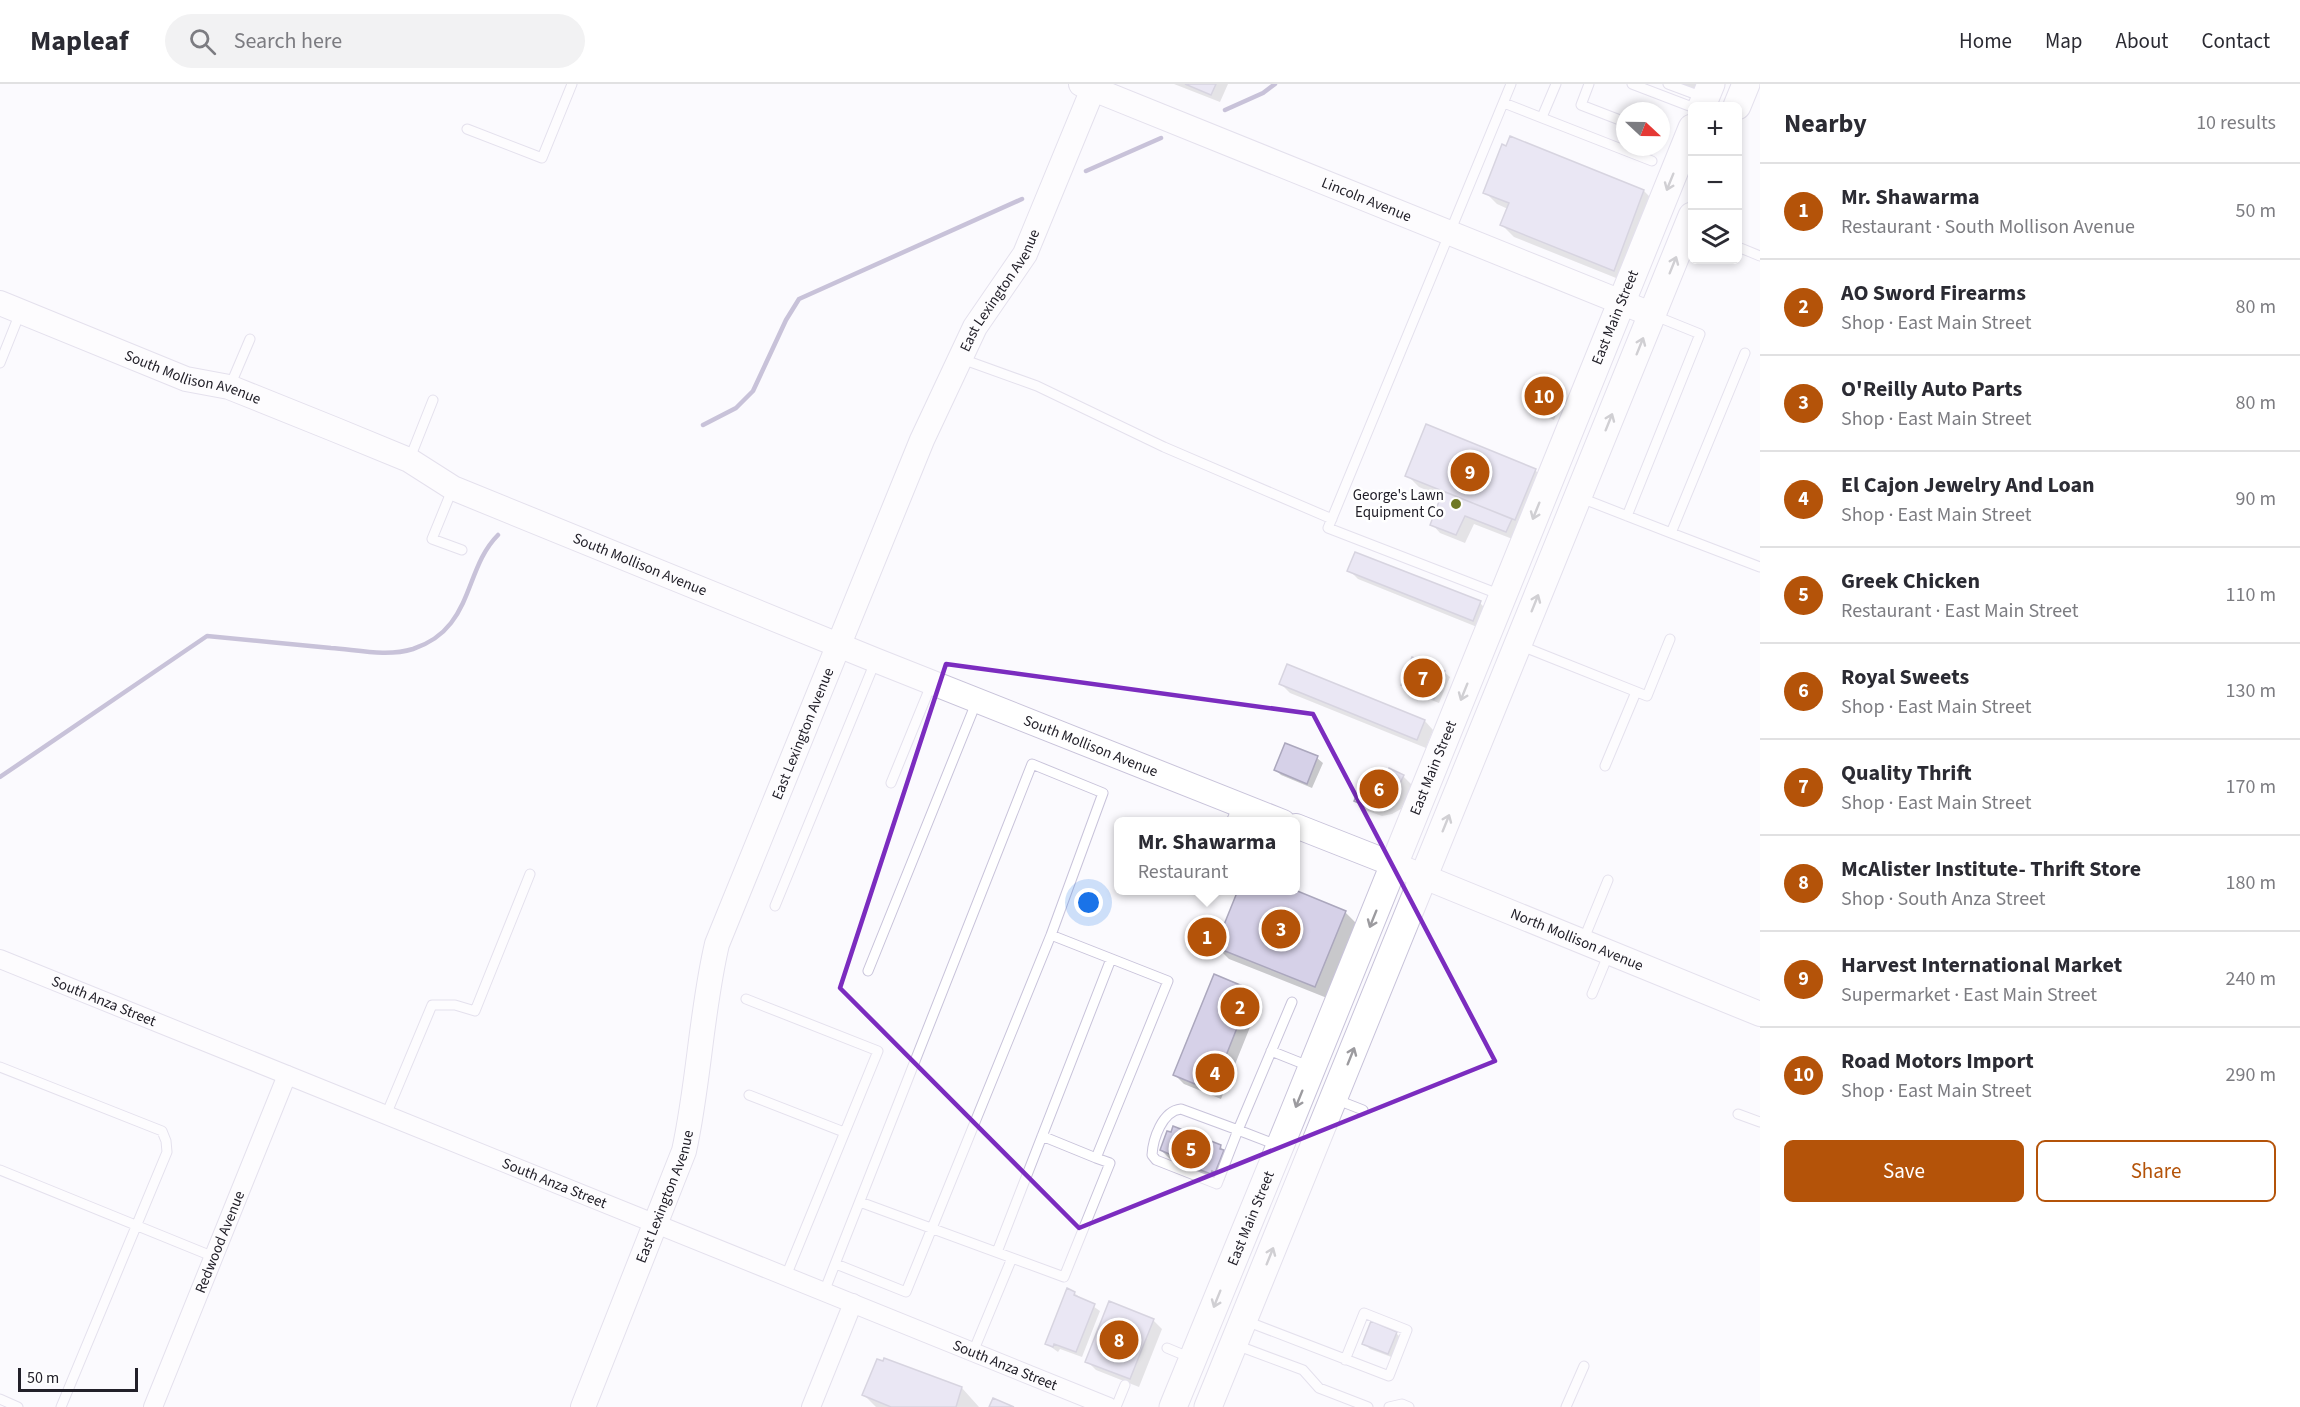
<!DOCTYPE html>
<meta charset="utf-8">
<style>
:root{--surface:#fff;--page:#f2f2f3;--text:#2b2b33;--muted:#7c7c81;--line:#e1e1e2;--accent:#b45309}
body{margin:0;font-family:"Source Sans 3",sans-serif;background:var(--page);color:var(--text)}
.controls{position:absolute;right:18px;top:18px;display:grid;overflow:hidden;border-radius:9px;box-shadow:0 3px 9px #0003}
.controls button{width:54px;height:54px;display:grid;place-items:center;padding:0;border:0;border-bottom:2px solid var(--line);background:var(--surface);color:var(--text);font:30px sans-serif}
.compass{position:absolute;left:1616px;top:18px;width:54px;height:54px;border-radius:50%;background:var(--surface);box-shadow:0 3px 9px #0003;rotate:112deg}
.scale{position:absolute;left:18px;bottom:15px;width:120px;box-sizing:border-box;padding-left:6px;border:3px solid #222029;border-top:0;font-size:16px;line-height:21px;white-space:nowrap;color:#222029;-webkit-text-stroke:4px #fff;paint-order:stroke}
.you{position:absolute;left:1089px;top:819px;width:21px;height:21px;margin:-15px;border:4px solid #fff;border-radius:50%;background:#1a73e8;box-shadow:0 0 0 9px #1a73e833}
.badge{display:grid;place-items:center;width:39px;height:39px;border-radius:50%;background:var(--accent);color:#fff;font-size:20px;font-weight:700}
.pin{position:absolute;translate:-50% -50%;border:3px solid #fff;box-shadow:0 2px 6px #0006}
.popup{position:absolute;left:1114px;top:733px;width:186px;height:78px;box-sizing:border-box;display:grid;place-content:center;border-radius:9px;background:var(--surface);filter:drop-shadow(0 2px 4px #0005);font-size:20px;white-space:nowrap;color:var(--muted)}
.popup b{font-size:22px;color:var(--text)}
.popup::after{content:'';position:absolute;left:50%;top:100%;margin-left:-12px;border:12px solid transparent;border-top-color:var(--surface)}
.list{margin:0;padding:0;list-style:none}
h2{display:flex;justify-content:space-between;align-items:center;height:78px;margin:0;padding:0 24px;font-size:26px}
h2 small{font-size:20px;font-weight:400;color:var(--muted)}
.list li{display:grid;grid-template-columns:39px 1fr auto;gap:18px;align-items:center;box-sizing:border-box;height:96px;padding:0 24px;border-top:2px solid var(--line)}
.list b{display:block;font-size:22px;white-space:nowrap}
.list p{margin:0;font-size:20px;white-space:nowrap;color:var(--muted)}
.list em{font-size:20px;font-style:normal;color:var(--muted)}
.actions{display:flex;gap:12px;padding:18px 24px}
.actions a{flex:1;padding:14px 0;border:2px solid var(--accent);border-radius:9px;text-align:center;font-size:21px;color:var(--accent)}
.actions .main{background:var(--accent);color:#fff}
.icon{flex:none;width:33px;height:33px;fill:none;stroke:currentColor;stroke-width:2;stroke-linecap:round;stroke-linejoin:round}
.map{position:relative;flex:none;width:1760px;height:1323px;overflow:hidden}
header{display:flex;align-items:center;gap:36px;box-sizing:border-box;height:84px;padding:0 30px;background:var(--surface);border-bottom:2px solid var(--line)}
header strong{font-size:28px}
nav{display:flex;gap:33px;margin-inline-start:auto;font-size:21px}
.search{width:420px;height:54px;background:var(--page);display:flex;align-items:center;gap:15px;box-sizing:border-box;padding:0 21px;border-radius:33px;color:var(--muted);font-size:22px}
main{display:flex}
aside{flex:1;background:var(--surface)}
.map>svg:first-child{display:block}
.shadow{fill:#0003}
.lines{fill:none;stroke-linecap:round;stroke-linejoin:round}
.stream{stroke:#8a7fad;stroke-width:4.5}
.building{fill:#d6d1e8;stroke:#aba7bd;stroke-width:1.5}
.lane-casing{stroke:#c8c3da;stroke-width:11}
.street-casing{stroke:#c8c3da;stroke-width:20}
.secondary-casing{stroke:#c8c3da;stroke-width:26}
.primary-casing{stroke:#c8c3da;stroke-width:29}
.lane{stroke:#fff;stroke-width:9}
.street{stroke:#fff;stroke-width:18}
.secondary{stroke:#fff;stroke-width:24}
.primary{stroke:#fff;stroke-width:27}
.oneway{stroke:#9c9b9f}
.marked{fill:none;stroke:#7b2cbf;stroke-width:4.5;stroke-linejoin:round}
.poi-dot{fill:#6f7924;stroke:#fff;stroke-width:2}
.labels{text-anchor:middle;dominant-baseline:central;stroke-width:5;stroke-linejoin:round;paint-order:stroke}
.street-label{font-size:15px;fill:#222029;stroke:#fff}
.poi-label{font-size:15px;fill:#222029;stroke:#fff;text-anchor:end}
</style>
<header>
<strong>Mapleaf</strong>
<div class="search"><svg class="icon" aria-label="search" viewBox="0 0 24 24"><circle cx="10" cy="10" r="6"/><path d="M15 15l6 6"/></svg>Search here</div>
<nav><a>Home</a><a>Map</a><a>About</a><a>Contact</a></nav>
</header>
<main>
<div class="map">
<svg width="1760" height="1323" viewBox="0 0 1760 1323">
<rect width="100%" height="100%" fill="#fbfafe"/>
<path class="shadow" d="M 1174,0 L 1228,0 L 1220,18 Z
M 1673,0 L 1700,0 L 1690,14 L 1678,9 L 1673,4 Z
M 1644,107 L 1656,119 L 1626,198 L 1514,153 L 1502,141 L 1508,125 L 1497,120 L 1485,108 Z
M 1560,303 L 1565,309 L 1554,336 L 1535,328 L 1529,323 Z
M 1535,386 L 1547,398 L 1515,456 L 1474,440 L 1465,459 L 1440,449 L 1432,440 L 1443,413 L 1419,403 L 1407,391 Z
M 1349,486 L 1480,519 L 1489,528 L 1482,545 L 1358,495 Z
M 1288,582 L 1425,637 L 1433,646 L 1426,664 L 1290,609 L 1281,600 Z
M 1444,588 L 1450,593 L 1439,619 L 1408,607 L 1403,601 Z
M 1317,674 L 1323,679 L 1312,704 L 1281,691 L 1276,686 Z
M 1403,692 L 1412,701 L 1401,725 L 1392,730 L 1382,732 L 1365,726 L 1356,717 L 1384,700 Z
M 1345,828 L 1357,840 L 1327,914 L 1229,875 L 1217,863 Z
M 1252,907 L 1261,916 L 1221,1015 L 1184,1000 L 1175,991 Z
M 1220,1062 L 1232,1076 L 1224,1097 L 1221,1095 L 1220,1098 L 1192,1087 L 1186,1081 L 1170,1075 L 1161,1066 Z
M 1074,1209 L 1100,1227 L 1082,1273 L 1060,1265 L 1058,1268 L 1047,1260 Z
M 1153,1236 L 1162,1245 L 1139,1303 L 1096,1286 L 1087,1277 Z
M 1396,1249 L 1402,1255 L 1394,1274 L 1370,1265 L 1364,1259 Z
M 962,1304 L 979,1323 L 876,1323 L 864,1311 Z"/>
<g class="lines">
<path class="stream" d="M 1225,26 L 1263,9 L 1275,0
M 1086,87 L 1161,54
M 703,341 L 736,324 L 753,307 L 786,236 L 799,215 L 1022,115
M 0,693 L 207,552 C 248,556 290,560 331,564 C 358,566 387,573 413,565 C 428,560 441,552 451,539 C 472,512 473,476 498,451"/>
</g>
<path class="building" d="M 1185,0 L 1216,0 L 1211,11 Z
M 1510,52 L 1644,106 L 1614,187 L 1500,141 L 1509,119 L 1483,109 L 1502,60 L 1506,62 Z
M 1540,293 L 1560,302 L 1548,332 L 1527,323 Z
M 1426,340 L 1536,385 L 1515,436 L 1405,392 Z
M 1443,407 L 1512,435 L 1506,448 L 1465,432 L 1456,451 L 1430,441 Z
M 1355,468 L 1481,517 L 1473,537 L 1347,487 Z
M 1412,573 L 1445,587 L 1434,615 L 1401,601 Z
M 1287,580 L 1425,636 L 1417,656 L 1279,600 Z
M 1285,659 L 1318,672 L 1307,700 L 1274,686 Z
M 1389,684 L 1404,691 L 1392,716 L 1378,723 L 1368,723 L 1354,717 L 1365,691 L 1383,698 Z
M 1238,806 L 1295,806 L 1346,827 L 1315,903 L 1215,863 Z
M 1214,890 L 1252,906 L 1212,1007 L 1173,991 Z
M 1173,1042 L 1221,1061 L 1220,1065 L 1224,1066 L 1215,1089 L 1212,1087 L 1211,1090 L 1182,1079 L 1183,1076 L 1160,1066 L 1167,1047 L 1171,1048 Z
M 1067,1204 L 1075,1208 L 1074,1211 L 1095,1220 L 1076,1268 L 1054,1260 L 1053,1263 L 1045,1260 Z
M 1109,1217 L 1154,1235 L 1130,1295 L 1085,1278 Z
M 1371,1237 L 1397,1248 L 1388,1270 L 1362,1260 Z
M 884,1274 L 962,1303 L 956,1323 L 891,1323 L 862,1311 L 877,1275 L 883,1277 Z
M 993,1314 L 1014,1323 L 989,1323 Z"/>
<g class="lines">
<defs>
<path id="lane" d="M 1589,0 L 1581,21 L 1625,38
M 1632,0 L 1692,23
M 1668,0 L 1703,13
M 1504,19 L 1652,77
M 1542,33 L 1556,0
M 467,45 L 542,74 L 572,0
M 1738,163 L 1760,172
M 962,275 L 1037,302 L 1164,363 L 1332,435
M 0,279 L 20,229
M 230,302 L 250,255
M 410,374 L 433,316
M 452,406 L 432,455 L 462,466
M 1581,414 L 1671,449 L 1745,269
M 1627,432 L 1700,250 L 1653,231
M 1671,449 L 1760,483
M 1501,511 L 1328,444 L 1511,0
M 1519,561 L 1647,612 L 1670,555
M 1605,682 L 1636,608
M 891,699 L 931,601
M 1231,738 L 1238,721
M 775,822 L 875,578
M 1583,857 L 1608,796
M 868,887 L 976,619
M 1592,910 L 1609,869
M 746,915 L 878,967 L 786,1192
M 1271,967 L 1311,983
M 0,983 L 162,1047 L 166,1057 L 167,1068 L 61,1323
M 749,1011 L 844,1048
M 1335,1015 L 1363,1026
M 1181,1025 L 1238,1046 L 1217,1100 L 1156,1076 L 1152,1071 C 1153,1055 1162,1027 1181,1025 Z
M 1738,1030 L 1760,1038
M 386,1031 L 432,921 L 455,921 L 475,927 L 530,790
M 1042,1052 L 1096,1074
M 1277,1061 L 1238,1046 L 1292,918
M 0,1086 L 214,1173
M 860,1118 L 1064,1193 L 1110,1079 L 1096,1074 L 1168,897 L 1051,851
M 997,1168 L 1111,875
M 824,1208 L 1032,680 L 1103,709 L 1051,851 L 906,1208 L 836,1180
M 1246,1237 L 1389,1292 L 1407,1246 L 1364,1229 L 1345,1276
M 1236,1261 L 1303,1286 L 1319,1304 L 1368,1323
M 1167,1264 L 1191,1274
M 973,1268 L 1012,1174
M 0,1315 L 18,1323
M 1116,1323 L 1125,1301
M 1389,1323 L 1402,1320 L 1409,1323
M 1566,1323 L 1584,1282"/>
<g id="street">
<path id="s1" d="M 0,875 L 1109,1323"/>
<path id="s2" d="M 153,1323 L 287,991"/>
<path d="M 811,1323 L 853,1219"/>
</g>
<g id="secondary">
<path id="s3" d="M 1081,0 L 1653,231"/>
<path id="s4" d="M 0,219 L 186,295 L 229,303 L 336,346 L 409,376 L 453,404 L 875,576 L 1283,738"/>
<path id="s5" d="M 1296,742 L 1395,781 L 1760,930"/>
<path id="s6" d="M 583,1323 L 684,1067 C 699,999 701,928 717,860 L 922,356 L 975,243 L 1025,170 L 1095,0"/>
</g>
<g id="primary">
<path d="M 1702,22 L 1711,0"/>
<path d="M 1737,22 L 1746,0"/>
<path id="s7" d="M 1173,1323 C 1349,898 1517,470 1692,44"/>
<path d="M 1208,1323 L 1692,132"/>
</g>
</defs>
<use href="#lane" class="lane-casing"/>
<use href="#street" class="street-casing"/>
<use href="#secondary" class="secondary-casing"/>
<use href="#primary" class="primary-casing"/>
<use href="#lane" class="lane"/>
<use href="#street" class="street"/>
<use href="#secondary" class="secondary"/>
<use href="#primary" class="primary"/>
</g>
<defs><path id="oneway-shaft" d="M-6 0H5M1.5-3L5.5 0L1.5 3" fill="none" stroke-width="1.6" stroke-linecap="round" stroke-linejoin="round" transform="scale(1.5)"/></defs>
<g class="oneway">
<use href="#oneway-shaft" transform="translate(1670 98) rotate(112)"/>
<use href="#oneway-shaft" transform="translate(1673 181) rotate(-68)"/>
<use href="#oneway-shaft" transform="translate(1640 262) rotate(-68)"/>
<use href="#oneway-shaft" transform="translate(1609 338) rotate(-68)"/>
<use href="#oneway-shaft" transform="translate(1536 427) rotate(112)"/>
<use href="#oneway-shaft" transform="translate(1535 519) rotate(-68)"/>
<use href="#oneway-shaft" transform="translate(1464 608) rotate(112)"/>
<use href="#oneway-shaft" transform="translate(1446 739) rotate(-68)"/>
<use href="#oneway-shaft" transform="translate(1373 835) rotate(112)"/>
<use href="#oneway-shaft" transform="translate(1351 972) rotate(-68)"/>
<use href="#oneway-shaft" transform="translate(1299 1015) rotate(112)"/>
<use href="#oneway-shaft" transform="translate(1270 1172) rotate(-68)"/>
<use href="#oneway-shaft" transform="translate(1217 1215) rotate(112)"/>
</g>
<path d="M0 0H1760V1323H0ZM 946,580 L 1313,630 L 1495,977 L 1079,1144 L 840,904 Z" fill="#fbfafe" fill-opacity=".55" fill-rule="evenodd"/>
<path class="marked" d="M 946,580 L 1313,630 L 1495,977 L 1079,1144 L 840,904 Z"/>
<circle class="poi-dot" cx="1456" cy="420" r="6"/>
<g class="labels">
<g class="street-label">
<text stroke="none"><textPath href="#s3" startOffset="308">Lincoln Avenue</textPath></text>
<text stroke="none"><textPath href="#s6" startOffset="1198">East Lexington Avenue</textPath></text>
<text stroke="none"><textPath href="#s7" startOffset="1176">East Main Street</textPath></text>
<text stroke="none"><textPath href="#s4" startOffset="207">South Mollison Avenue</textPath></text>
<text stroke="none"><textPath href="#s4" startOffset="693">South Mollison Avenue</textPath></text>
<text stroke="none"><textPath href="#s6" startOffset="712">East Lexington Avenue</textPath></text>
<text stroke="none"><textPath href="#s4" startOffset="1179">South Mollison Avenue</textPath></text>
<text stroke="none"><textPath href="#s7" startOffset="690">East Main Street</textPath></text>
<text stroke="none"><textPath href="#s5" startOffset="303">North Mollison Avenue</textPath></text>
<text stroke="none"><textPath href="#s1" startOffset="112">South Anza Street</textPath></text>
<text stroke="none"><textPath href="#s1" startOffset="598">South Anza Street</textPath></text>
<text stroke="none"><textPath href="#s6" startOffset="226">East Lexington Avenue</textPath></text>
<text stroke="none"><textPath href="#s7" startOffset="204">East Main Street</textPath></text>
<text stroke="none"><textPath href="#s2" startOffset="178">Redwood Avenue</textPath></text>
<text stroke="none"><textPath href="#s1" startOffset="1084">South Anza Street</textPath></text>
</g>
<g class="poi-label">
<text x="1444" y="411">George's Lawn<tspan x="1444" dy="17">Equipment Co</tspan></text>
</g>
</g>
</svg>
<div class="controls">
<button>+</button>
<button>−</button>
<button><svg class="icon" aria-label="layers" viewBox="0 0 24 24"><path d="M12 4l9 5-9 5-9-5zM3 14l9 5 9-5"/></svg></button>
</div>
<svg class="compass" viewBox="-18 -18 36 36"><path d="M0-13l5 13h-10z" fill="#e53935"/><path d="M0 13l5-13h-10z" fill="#7c7c81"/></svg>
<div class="scale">50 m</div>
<div class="you"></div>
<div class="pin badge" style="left:1207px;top:853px">1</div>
<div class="popup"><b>Mr. Shawarma</b>Restaurant</div>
<div class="pin badge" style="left:1240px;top:923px">2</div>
<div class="pin badge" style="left:1281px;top:845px">3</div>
<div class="pin badge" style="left:1215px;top:989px">4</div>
<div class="pin badge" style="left:1191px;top:1065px">5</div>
<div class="pin badge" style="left:1379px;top:705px">6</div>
<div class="pin badge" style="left:1423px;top:594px">7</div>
<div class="pin badge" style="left:1119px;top:1256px">8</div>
<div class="pin badge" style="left:1470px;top:388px">9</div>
<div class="pin badge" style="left:1544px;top:312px">10</div>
</div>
<aside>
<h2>Nearby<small>10 results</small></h2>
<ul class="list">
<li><span class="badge">1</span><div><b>Mr. Shawarma</b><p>Restaurant · South Mollison Avenue</p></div><em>50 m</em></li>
<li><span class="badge">2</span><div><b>AO Sword Firearms</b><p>Shop · East Main Street</p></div><em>80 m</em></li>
<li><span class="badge">3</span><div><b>O'Reilly Auto Parts</b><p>Shop · East Main Street</p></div><em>80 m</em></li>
<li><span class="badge">4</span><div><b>El Cajon Jewelry And Loan</b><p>Shop · East Main Street</p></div><em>90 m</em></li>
<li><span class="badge">5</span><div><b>Greek Chicken</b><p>Restaurant · East Main Street</p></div><em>110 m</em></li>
<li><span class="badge">6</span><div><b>Royal Sweets</b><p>Shop · East Main Street</p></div><em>130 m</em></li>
<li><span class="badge">7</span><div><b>Quality Thrift</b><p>Shop · East Main Street</p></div><em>170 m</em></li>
<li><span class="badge">8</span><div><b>McAlister Institute- Thrift Store</b><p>Shop · South Anza Street</p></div><em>180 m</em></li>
<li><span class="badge">9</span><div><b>Harvest International Market</b><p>Supermarket · East Main Street</p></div><em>240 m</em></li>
<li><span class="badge">10</span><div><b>Road Motors Import</b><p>Shop · East Main Street</p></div><em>290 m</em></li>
</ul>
<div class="actions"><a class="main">Save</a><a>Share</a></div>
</aside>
</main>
